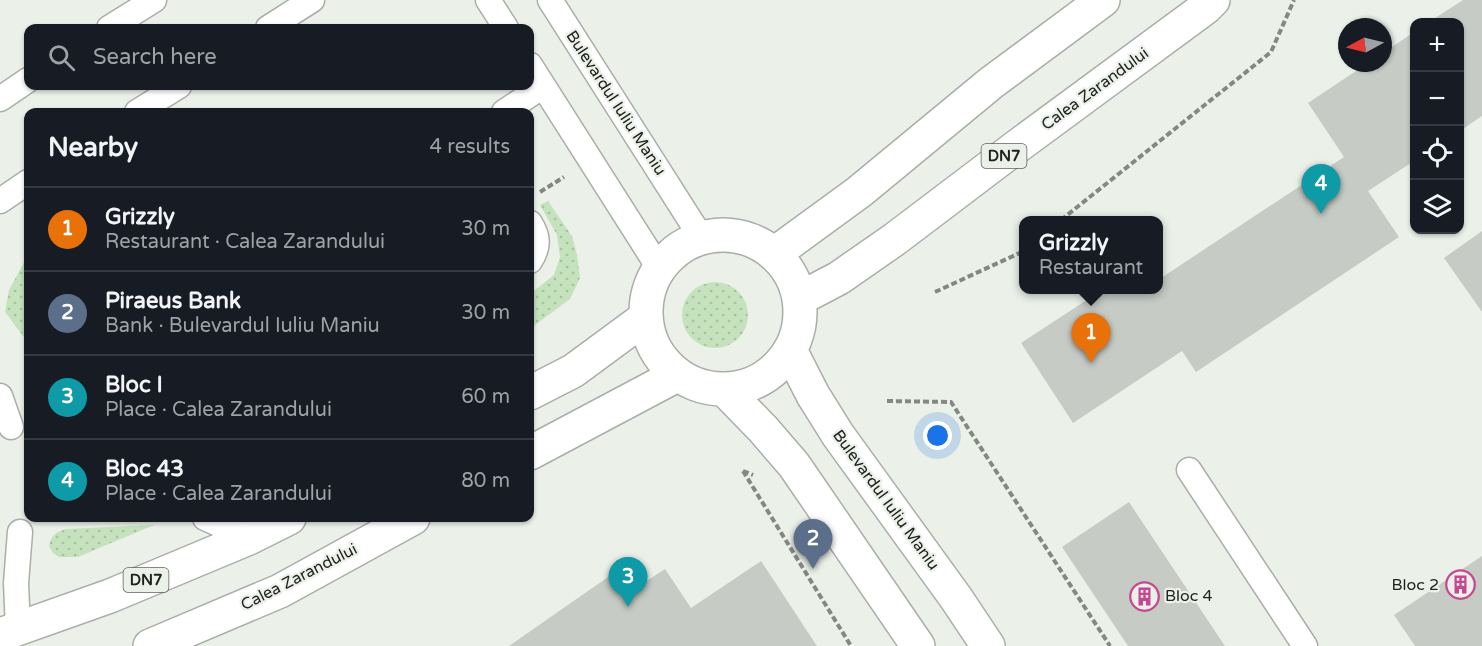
<!DOCTYPE html>
<meta charset="utf-8">
<style>
:root{--surface:#171b24;--page:#242831;--text:#f1f3f6;--muted:#9ea1a6;--line:#363941;--accent:#c84791}
body{margin:0;font-family:"Varela Round",sans-serif;background:var(--page);color:var(--text)}
.controls{position:absolute;right:18px;top:18px;display:grid;overflow:hidden;border-radius:12px;box-shadow:0 2px 4px #0004}
.controls button{width:54px;height:54px;display:grid;place-items:center;padding:0;border:0;border-bottom:2px solid var(--line);background:var(--surface);color:var(--text);font:30px sans-serif}
.compass{position:absolute;left:1338px;top:18px;width:54px;height:54px;border-radius:50%;background:var(--surface);box-shadow:0 2px 4px #0004;rotate:263deg}
.you{position:absolute;left:938px;top:436px;width:21px;height:21px;margin:-15px;border:4px solid #fff;border-radius:50%;background:#1a73e8;box-shadow:0 0 0 9px #1a73e833}
.badge{display:grid;place-items:center;width:39px;height:39px;border-radius:50%;background:var(--accent);color:#fff;font-size:20px;font-weight:700}
.pin{position:absolute;translate:-50% -50px;filter:drop-shadow(0 2px 3px #0008)}
.pin::after{content:'';position:absolute;top:32px;width:21px;height:18px;background:inherit;clip-path:polygon(0 0,100% 0,50% 100%)}
.popup{position:absolute;left:1019px;top:216px;width:144px;height:78px;box-sizing:border-box;display:grid;place-content:center;border-radius:12px;background:var(--surface);filter:drop-shadow(0 2px 4px #0005);font-size:20px;white-space:nowrap;color:var(--muted)}
.popup b{font-size:22px;color:var(--text)}
.popup::after{content:'';position:absolute;left:50%;top:100%;margin-left:-12px;border:12px solid transparent;border-top-color:var(--surface)}
.list{margin:0;padding:0;list-style:none}
h2{display:flex;justify-content:space-between;align-items:center;height:78px;margin:0;padding:0 24px;font-size:26px}
h2 small{font-size:20px;font-weight:400;color:var(--muted)}
.list li{display:grid;grid-template-columns:39px 1fr auto;gap:18px;align-items:center;box-sizing:border-box;height:84px;padding:0 24px;border-top:2px solid var(--line)}
.list b{display:block;font-size:22px;white-space:nowrap}
.list p{margin:0;font-size:20px;white-space:nowrap;color:var(--muted)}
.list em{font-size:20px;font-style:normal;color:var(--muted)}
.icon{flex:none;width:33px;height:33px;fill:none;stroke:currentColor;stroke-width:2;stroke-linecap:round;stroke-linejoin:round}
.map{position:relative;flex:none;width:1482px;height:646px;overflow:hidden}
.search{position:absolute;background:var(--surface);box-shadow:0 2px 4px #0004;left:24px;top:24px;width:510px;height:66px;display:flex;align-items:center;gap:15px;box-sizing:border-box;padding:0 21px;border-radius:12px;color:var(--muted);font-size:22px}
.panel{position:absolute;background:var(--surface);box-shadow:0 2px 4px #0004;left:24px;top:108px;width:510px;height:414px;border-radius:12px}
.map>svg:first-child{display:block}
.grass{fill:url(#grass-dots)}
.building{fill:#c6ccc5}
.lines{fill:none;stroke-linecap:round;stroke-linejoin:round}
.service-casing{stroke:#a9afa8;stroke-width:27}
.secondary-casing{stroke:#a9afa8;stroke-width:36}
.primary-casing{stroke:#a9afa8;stroke-width:36}
.path{stroke:#848883;stroke-width:4;stroke-dasharray:6 3;stroke-linecap:butt}
.service{stroke:#fff;stroke-width:24}
.secondary{stroke:#fff;stroke-width:33}
.primary{stroke:#fff;stroke-width:33}
.labels{text-anchor:middle;dominant-baseline:central;stroke-width:4.5;stroke-linejoin:round;paint-order:stroke}
.shield{fill:#ebf1e9;stroke:#5d605c;stroke-width:1.5}
.shield-label{font-size:15px;font-weight:bold;fill:#20221f}
.street-label{font-size:16px;fill:#20221f;stroke:#ebf1e9}
.poi-label{font-size:16px;fill:#20221f;stroke:#ebf1e9;text-anchor:end}
</style>
<div class="map">
<svg width="1482" height="646" viewBox="0 0 1482 646">
<defs>
<pattern id="grass-dots" width="8" height="8" patternUnits="userSpaceOnUse" patternTransform="scale(1.5)"><rect width="8" height="8" fill="#c4e2bc"/><path d="M2 2h.1M6 6h.1" fill="none" stroke="#a8c2a1" stroke-width="1.8" stroke-linecap="round"/></pattern>
</defs>
<rect width="100%" height="100%" fill="#ebf1e9"/>
<path class="grass" d="M 548,201 L 572,236 L 577,255 L 580,278 L 570,299 L 531,328 L 530,325 L 530,294 L 554,275 L 560,257 L 557,235 L 540,205 Z
M 28,255 L 28,336 L 23,336 L 5,312 L 9,290 Z
M682 315a33 33 0 1 1 66 0a33 33 0 1 1-66 0Z
M 154,525 L 78,557 L 59,557 L 53,553 L 49,546 C 51,535 56,532 66,529 Z"/>
<path class="building" d="M 1463,0 L 1482,0 L 1482,116 L 1460,131 L 1460,22 L 1429,22 Z
M 1414,32 L 1414,161 L 1368,191 L 1399,237 L 1196,372 L 1182,351 L 1073,423 L 1021,343 L 1102,290 L 1158,290 L 1158,280 L 1344,157 L 1308,103 L 1368,63 L 1383,63 L 1383,53 Z
M 1482,231 L 1482,312 L 1444,258 Z
M 1129,502 L 1225,646 L 1128,646 L 1062,547 Z
M 1482,556 L 1482,646 L 1415,646 L 1394,615 Z
M 631,561 L 645,582 L 665,569 L 691,608 L 761,561 L 817,646 L 509,646 Z"/>
<g class="lines">
<defs>
<path id="service" d="M 488,0 L 506,28
M 550,0 L 701,237
M 109,28 L 154,0
M 268,28 L 312,0
M 530,65 L 659,268
M 0,99 L 28,80
M 137,112 L 179,86
M 504,112 L 543,86
M 0,201 L 28,182
M 530,223 C 539,237 539,247 530,261
M 0,396 L 11,427
M 1189,470 L 1305,646
M 205,518 L 249,538
M 18,629 L 16,583 L 20,532"/>
<path id="secondary" d="M 790,350 L 813,395 L 838,435 L 956,598 L 988,646
M 725,390 L 763,429 L 794,465 L 918,646"/>
<path id="primary" d="M646 312a77 77 0 1 1 154 0a77 77 0 1 1-154 0Z
M 774,254 L 859,192 L 991,83 L 1103,0
M 799,299 L 839,278 L 895,239 L 1019,145 L 1205,8 L 1213,0
M 530,393 L 573,371 L 645,318
M 530,453 L 677,375
M 0,635 L 110,596 L 249,538 L 289,518
M 150,646 L 280,591 L 413,518"/>
</defs>
<use href="#service" class="service-casing"/>
<use href="#secondary" class="secondary-casing"/>
<use href="#primary" class="primary-casing"/>
<path class="path" d="M 540,192 L 564,177
M 1061,220 L 1271,52 L 1294,0
M 935,292 L 1024,251
M 887,401 L 951,402 L 1110,646
M 743,471 L 753,475
M 743,471 L 851,646"/>
<use href="#service" class="service"/>
<use href="#secondary" class="secondary"/>
<use href="#primary" class="primary"/>
</g>
<defs>
<symbol id="building-ring" viewBox="-11 -11 22 22"><circle r="9.5" fill="#ebf1e9" stroke="#c84791" stroke-width="1.5"/><path d="M-4-6H4V6H1V3H-1V6H-4ZM-2.5-4.3h1.7v1.8h-1.7ZM.8-4.3h1.7v1.8H.8ZM-2.5-1h1.7V.8h-1.7ZM.8-1h1.7V.8H.8Z" fill="#c84791"/></symbol>
</defs>
<g fill-rule="evenodd">
<use href="#building-ring" x="1444" y="568" width="33" height="33"/>
<use href="#building-ring" x="1128" y="580" width="33" height="33"/>
</g>
<g class="labels">
<g class="shield">
<rect x="981.5" y="144" width="45" height="24" rx="4.5"/>
<rect x="123.5" y="568" width="45" height="24" rx="4.5"/>
</g>
<g class="shield-label">
<text x="1004" y="156">DN7</text>
<text x="146" y="580">DN7</text>
</g>
<g class="street-label">
<text transform="translate(1095 89) rotate(-36)">Calea Zarandului</text>
<text transform="translate(616 103) rotate(57)">Bulevardul Iuliu Maniu</text>
<text transform="translate(886 500) rotate(54)">Bulevardul Iuliu Maniu</text>
<text transform="translate(299 577) rotate(-27)">Calea Zarandului</text>
</g>
<g class="poi-label">
<text x="1439" y="585">Bloc 2</text>
<text x="1165" y="596" text-anchor="start">Bloc 4</text>
</g>
</g>
</svg>
<div class="controls">
<button>+</button>
<button>−</button>
<button><svg class="icon" aria-label="locate" viewBox="0 0 24 24"><circle cx="12" cy="12" r="6"/><path d="M12 2v4M12 18v4M2 12h4M18 12h4"/></svg></button>
<button><svg class="icon" aria-label="layers" viewBox="0 0 24 24"><path d="M12 4l9 5-9 5-9-5zM3 14l9 5 9-5"/></svg></button>
</div>
<svg class="compass" viewBox="-18 -18 36 36"><path d="M0-13l5 13h-10z" fill="#e53935"/><path d="M0 13l5-13h-10z" fill="#9ea1a6"/></svg>
<div class="you"></div>
<div class="pin badge" style="left:1091px;top:363px;background:#e8710a">1</div>
<div class="popup"><b>Grizzly</b>Restaurant</div>
<div class="pin badge" style="left:813px;top:569px;background:#5c6f8a">2</div>
<div class="pin badge" style="left:628px;top:607px;background:#0f9aa8">3</div>
<div class="pin badge" style="left:1321px;top:214px;background:#0f9aa8">4</div>
<div class="search"><svg class="icon" aria-label="search" viewBox="0 0 24 24"><circle cx="10" cy="10" r="6"/><path d="M15 15l6 6"/></svg>Search here</div>
<section class="panel">
<h2>Nearby<small>4 results</small></h2>
<ul class="list">
<li><span class="badge" style="background:#e8710a">1</span><div><b>Grizzly</b><p>Restaurant · Calea Zarandului</p></div><em>30 m</em></li>
<li><span class="badge" style="background:#5c6f8a">2</span><div><b>Piraeus Bank</b><p>Bank · Bulevardul Iuliu Maniu</p></div><em>30 m</em></li>
<li><span class="badge" style="background:#0f9aa8">3</span><div><b>Bloc I</b><p>Place · Calea Zarandului</p></div><em>60 m</em></li>
<li><span class="badge" style="background:#0f9aa8">4</span><div><b>Bloc 43</b><p>Place · Calea Zarandului</p></div><em>80 m</em></li>
</ul>
</section>
</div>
